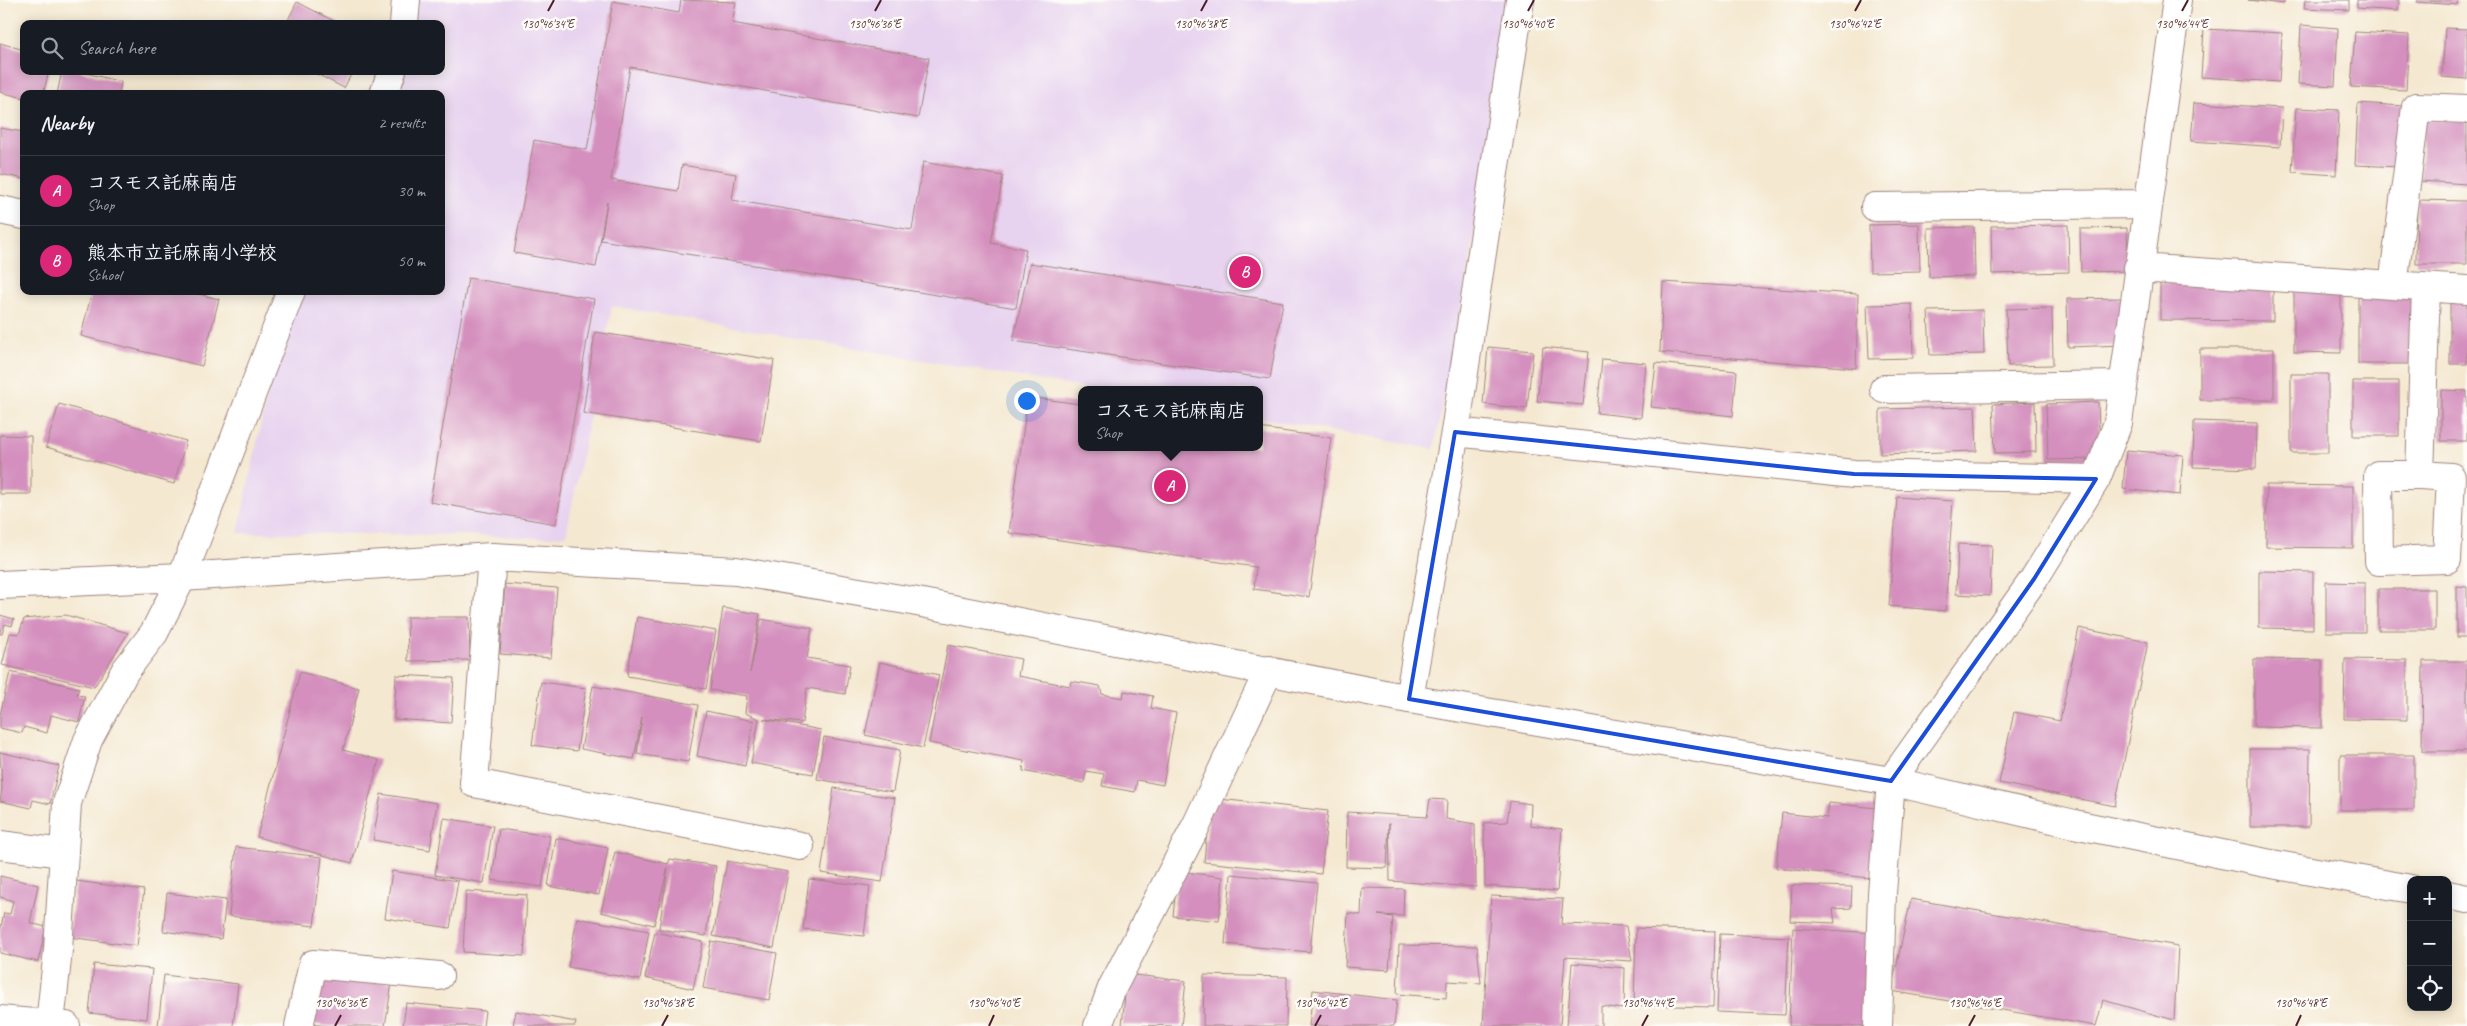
<!DOCTYPE html>
<meta charset="utf-8">
<style>
:root{--surface:#171b24;--page:#20242c;--text:#f1f3f6;--muted:#9ea1a6;--line:#363941;--accent:#db2777}
body{margin:0;font-family:Caveat,"Klee One",sans-serif;background:var(--page);color:var(--text)}
.controls{position:absolute;right:15px;bottom:15px;display:grid;overflow:hidden;border-radius:10px;box-shadow:0 2px 12px #0003}
.controls button{width:45px;height:45px;display:grid;place-items:center;padding:0;border:0;border-bottom:1px solid var(--line);background:var(--surface);color:var(--text);font:25px sans-serif}
.you{position:absolute;left:1026px;top:400px;width:18px;height:18px;margin:-12px;border:4px solid #fff;border-radius:50%;background:#1a73e8;box-shadow:0 0 0 8px #1a73e833}
.badge{display:grid;place-items:center;width:32px;height:32px;border-radius:50%;background:var(--accent);color:#fff;font-size:16px;font-weight:700}
.pin{position:absolute;translate:-50% -50%;border:2px solid #fff;box-shadow:0 1px 5px #0006}
.popup{position:absolute;left:1078px;top:386px;width:185px;height:65px;box-sizing:border-box;display:grid;place-content:center;border-radius:10px;background:var(--surface);filter:drop-shadow(0 1px 4px #0005);font-size:16px;white-space:nowrap;color:var(--muted)}
.popup b{font-size:19px;color:var(--text)}
.popup::after{content:'';position:absolute;left:50%;top:100%;margin-left:-10px;border:10px solid transparent;border-top-color:var(--surface)}
.list{margin:0;padding:0;list-style:none}
h2{display:flex;justify-content:space-between;align-items:center;height:65px;margin:0;padding:0 20px;font-size:21px}
h2 small{font-size:16px;font-weight:400;color:var(--muted)}
.list li{display:grid;grid-template-columns:32px 1fr auto;gap:15px;align-items:center;box-sizing:border-box;height:70px;padding:0 20px;border-top:1px solid var(--line)}
.list b{display:block;font-size:19px;white-space:nowrap}
.list p{margin:0;font-size:16px;white-space:nowrap;color:var(--muted)}
.list em{font-size:16px;font-style:normal;color:var(--muted)}
.icon{flex:none;width:28px;height:28px;fill:none;stroke:currentColor;stroke-width:2;stroke-linecap:round;stroke-linejoin:round}
.map{position:relative;flex:none;width:2467px;height:1026px;overflow:hidden}
.search{position:absolute;background:var(--surface);box-shadow:0 2px 12px #0003;left:20px;top:20px;width:425px;height:55px;display:flex;align-items:center;gap:12px;box-sizing:border-box;padding:0 18px;border-radius:10px;color:var(--muted);font-size:19px}
.panel{position:absolute;background:var(--surface);box-shadow:0 2px 12px #0003;left:20px;top:90px;width:425px;height:205px;border-radius:10px}
.map>svg:first-child{display:block}
.built{fill:#e7d2ef;fill-rule:evenodd}
.building{fill:#d48fbe}
.lines{fill:none;stroke-linecap:round;stroke-linejoin:round}
.minor-casing{stroke:#9f847e;stroke-width:30}
.tertiary-casing{stroke:#9f847e;stroke-width:30}
.minor{stroke:#fff;stroke-width:28}
.tertiary{stroke:#fff;stroke-width:28}
.marked{fill:none;stroke:#1d4ed8;stroke-width:4;stroke-linejoin:round}
.ticks{fill:none;stroke:#4a1f2b;stroke-width:2}
.ticks-label{font-size:12px;text-anchor:middle;fill:#4a1f2b;stroke:#fdfcf7;stroke-width:5;stroke-linejoin:round;paint-order:stroke}
</style>
<div class="map">
<svg width="2467" height="1026" viewBox="0 0 2467 1026">
<rect width="100%" height="100%" fill="#fdfcf7"/>
<filter id="ink" filterUnits="userSpaceOnUse"><feTurbulence type="fractalNoise" baseFrequency=".02" numOctaves="2"/><feDisplacementMap in="SourceGraphic" scale="10" xChannelSelector="R" yChannelSelector="G"/><feConvolveMatrix kernelMatrix="1 2 1 2 8 2 1 2 1" color-interpolation-filters="sRGB"/></filter>
<filter id="wash" filterUnits="userSpaceOnUse"><feTurbulence type="fractalNoise" baseFrequency=".0096" numOctaves="4" result="noise"/><feDisplacementMap in="SourceGraphic" scale="20" xChannelSelector="R" yChannelSelector="G"/><feGaussianBlur stdDeviation="1.12" result="paint"/><feColorMatrix in="noise" values="0 0 0 0 0 0 0 0 0 0 0 0 0 0 0 0 0 1.4 0 .05"/><feComposite in="paint" operator="in"/></filter>
<g filter="url(#wash)">
<rect width="100%" height="100%" fill="#f4e8d0"/>
<path class="built" d="M 406,0 L 681,0 L 679,13 L 613,2 L 587,150 L 534,141 L 514,252 L 596,266 L 630,67 L 918,118 L 929,58 L 732,23 L 736,2 L 725,0 L 1509,0 L 1484,183 L 1434,449 L 1259,418 L 1259,390 L 1095,390 L 612,306 L 566,535 L 541,538 L 470,535 L 238,533 L 286,305 L 291,291 L 441,291 L 441,94 L 384,94 L 392,71 L 441,71 L 441,24 L 404,24 ZM 923,162 L 1003,176 L 991,243 L 1026,249 L 1016,308 L 601,240 L 611,180 L 678,191 L 682,165 L 736,174 L 732,200 L 912,230 ZM 468,278 L 593,299 L 556,524 L 430,502 Z"/>
<g id="blocks">
<path class="building" d="M 681,0 L 736,2 L 732,23 L 929,58 L 918,118 L 630,67 L 611,180 L 678,191 L 682,165 L 736,174 L 732,200 L 912,230 L 923,162 L 1003,176 L 991,243 L 1026,249 L 1016,308 L 601,240 L 607,202 L 596,267 L 514,253 L 534,140 L 587,150 L 613,1 L 679,13 Z
M 2248,0 L 2284,0 L 2284,4 Z
M 2305,0 L 2349,0 L 2349,10 L 2304,8 Z
M 2357,0 L 2399,0 L 2398,11 L 2357,8 Z
M 2417,0 L 2458,0 L 2457,5 L 2417,2 Z
M 297,2 L 340,24 L 286,24 Z
M 2301,25 L 2338,28 L 2335,86 L 2298,84 Z
M 2445,28 L 2467,29 L 2467,79 L 2442,77 Z
M 2204,29 L 2282,33 L 2279,82 L 2201,77 Z
M 2355,32 L 2409,35 L 2406,90 L 2351,87 Z
M 0,43 L 24,50 L 24,71 L 49,71 L 43,94 L 24,94 L 24,98 L 0,92 Z
M 62,71 L 78,71 L 121,82 L 119,94 L 57,94 Z
M 311,71 L 353,71 L 344,88 Z
M 2194,103 L 2282,108 L 2280,147 L 2191,141 Z
M 2358,103 L 2403,106 L 2400,167 L 2355,165 Z
M 2296,108 L 2339,110 L 2336,175 L 2292,172 Z
M 2424,119 L 2467,122 L 2467,184 L 2420,181 Z
M 0,128 L 24,132 L 24,179 L 0,174 Z
M 2417,200 L 2467,201 L 2467,264 L 2416,264 Z
M 1919,224 L 1920,271 L 1870,272 L 1869,225 Z
M 2068,225 L 2069,272 L 1992,274 L 1991,226 Z
M 1974,227 L 1975,276 L 1929,277 L 1928,228 Z
M 2127,228 L 2128,271 L 2081,272 L 2080,229 Z
M 1030,263 L 1283,302 L 1270,379 L 1013,341 Z
M 468,278 L 594,299 L 556,524 L 430,502 Z
M 1663,282 L 1858,294 L 1856,368 L 1660,352 Z
M 2160,283 L 2273,283 L 2273,321 L 2160,320 Z
M 2294,289 L 2341,289 L 2341,353 L 2294,352 Z
M 92,291 L 186,291 L 219,299 L 202,366 L 81,336 Z
M 2358,295 L 2415,296 L 2415,364 L 2358,364 Z
M 2122,298 L 2123,345 L 2068,347 L 2067,299 Z
M 2450,300 L 2467,300 L 2467,364 L 2450,364 Z
M 1912,304 L 1913,358 L 1869,359 L 1867,305 Z
M 2052,308 L 2053,365 L 2008,366 L 2006,309 Z
M 1983,310 L 1984,354 L 1930,355 L 1928,311 Z
M 595,332 L 774,360 L 761,441 L 583,413 Z
M 1488,347 L 1533,351 L 1527,409 L 1483,404 Z
M 1543,347 L 1589,352 L 1583,405 L 1537,401 Z
M 2200,349 L 2274,349 L 2274,400 L 2200,400 Z
M 1602,359 L 1646,363 L 1641,418 L 1597,413 Z
M 1656,363 L 1737,371 L 1733,416 L 1651,407 Z
M 2291,374 L 2328,374 L 2328,453 L 2291,453 Z
M 2353,381 L 2399,381 L 2399,436 L 2353,436 Z
M 2441,390 L 2467,391 L 2467,441 L 2441,441 Z
M 1028,397 L 1081,404 L 1081,447 L 1259,447 L 1259,428 L 1331,438 L 1309,597 L 1254,589 L 1256,567 L 1009,533 Z
M 2035,402 L 2036,452 L 1995,453 L 1993,404 Z
M 2098,402 L 2100,459 L 2048,460 L 2046,404 Z
M 59,404 L 186,441 L 174,484 L 46,447 Z
M 1975,407 L 1977,451 L 1880,454 L 1880,409 Z
M 2194,421 L 2257,423 L 2256,469 L 2193,467 Z
M 0,435 L 31,436 L 31,494 L 0,494 Z
M 2126,450 L 2183,455 L 2180,495 L 2123,489 Z
M 2266,485 L 2353,486 L 2353,548 L 2266,547 Z
M 1897,497 L 1953,501 L 1945,611 L 1889,606 Z
M 1958,544 L 1992,545 L 1990,596 L 1956,594 Z
M 2259,571 L 2313,572 L 2313,629 L 2259,628 Z
M 2326,582 L 2365,583 L 2365,632 L 2326,632 Z
M 505,584 L 557,588 L 551,658 L 500,654 Z
M 2457,586 L 2467,587 L 2467,637 L 2457,637 Z
M 2378,589 L 2435,589 L 2435,630 L 2378,630 Z
M 723,608 L 760,614 L 750,673 L 761,619 L 812,628 L 807,658 L 850,665 L 845,694 L 807,688 L 802,723 L 763,719 L 821,730 L 813,774 L 751,763 L 759,719 L 745,713 L 747,696 L 710,690 Z
M 0,615 L 14,619 L 12,626 L 5,624 L 2,634 L 0,634 Z
M 66,615 L 128,633 L 94,687 L 2,665 L 10,633 L 19,634 L 24,619 Z
M 407,617 L 469,617 L 470,660 L 408,661 Z
M 637,617 L 716,631 L 706,689 L 627,676 Z
M 2079,628 L 2148,642 L 2115,806 L 1999,783 L 2014,712 L 2060,721 Z
M 948,645 L 1021,659 L 1018,676 L 1070,686 L 1071,681 L 1100,686 L 1102,694 L 1123,698 L 1124,691 L 1153,696 L 1151,708 L 1176,713 L 1163,785 L 1137,780 L 1135,792 L 1102,786 L 1104,774 L 1086,771 L 1084,783 L 1023,771 L 1024,761 L 929,743 Z
M 2254,659 L 2322,660 L 2322,728 L 2254,727 Z
M 2345,659 L 2407,660 L 2407,720 L 2344,719 Z
M 2423,661 L 2467,661 L 2467,751 L 2422,751 Z
M 880,662 L 939,675 L 923,748 L 865,735 Z
M 10,672 L 79,688 L 77,695 L 85,696 L 79,722 L 51,715 L 47,733 L 24,727 L 22,733 L 0,728 L 0,715 Z
M 300,672 L 359,688 L 343,750 L 379,760 L 352,863 L 257,837 Z
M 396,675 L 454,678 L 451,723 L 394,719 Z
M 541,682 L 586,688 L 577,751 L 532,745 Z
M 593,686 L 698,705 L 688,762 L 637,754 L 642,717 L 634,759 L 581,749 Z
M 706,711 L 754,721 L 745,766 L 697,756 Z
M 824,737 L 900,750 L 893,792 L 817,779 Z
M 2250,749 L 2310,749 L 2309,827 L 2250,827 Z
M 0,752 L 59,766 L 50,804 L 33,800 L 31,808 L 0,801 L 2,789 Z
M 2340,755 L 2414,755 L 2414,810 L 2340,810 Z
M 834,788 L 895,798 L 882,882 L 821,873 Z
M 381,794 L 437,803 L 430,850 L 373,840 Z
M 1210,798 L 1328,811 L 1321,874 L 1204,862 Z
M 1430,799 L 1447,800 L 1446,819 L 1475,824 L 1476,887 L 1390,881 L 1389,823 L 1387,868 L 1346,867 L 1347,812 L 1427,817 Z
M 1510,801 L 1531,804 L 1530,825 L 1562,829 L 1557,891 L 1485,886 L 1484,823 L 1507,822 Z
M 1829,803 L 1877,808 L 1870,878 L 1776,868 L 1782,813 L 1827,818 Z
M 444,818 L 493,826 L 484,883 L 435,875 Z
M 499,829 L 550,836 L 542,887 L 492,880 Z
M 556,838 L 608,848 L 599,895 L 548,886 Z
M 236,847 L 322,857 L 314,926 L 229,916 Z
M 615,852 L 668,864 L 670,859 L 716,866 L 706,936 L 659,929 L 668,867 L 654,925 L 601,912 Z
M 727,861 L 788,872 L 774,948 L 713,936 Z
M 392,871 L 458,881 L 450,928 L 385,918 Z
M 1178,871 L 1223,877 L 1219,921 L 1173,916 Z
M 1231,874 L 1317,883 L 1310,952 L 1225,944 Z
M 0,876 L 38,885 L 30,923 L 46,927 L 38,962 L 0,953 L 0,932 L 4,913 L 10,914 L 13,901 L 0,897 Z
M 809,879 L 870,886 L 864,936 L 803,929 Z
M 76,881 L 144,890 L 137,946 L 69,937 Z
M 1792,885 L 1852,887 L 1851,908 L 1833,909 L 1835,923 L 1790,921 Z
M 1362,888 L 1404,889 L 1403,916 L 1378,915 L 1393,917 L 1389,970 L 1345,967 L 1348,913 L 1361,915 Z
M 466,891 L 527,895 L 524,956 L 463,952 Z
M 167,893 L 226,900 L 221,939 L 163,931 Z
M 1491,896 L 1563,899 L 1561,924 L 1626,926 L 1632,961 L 1565,957 L 1560,1026 L 1483,1026 Z
M 1911,899 L 2178,946 L 2174,1020 L 2103,1000 L 2096,1026 L 1891,991 Z
M 577,918 L 649,931 L 640,980 L 568,967 Z
M 1636,928 L 1715,931 L 1713,1007 L 1634,1005 Z
M 1793,928 L 1876,933 L 1872,1026 L 1789,1026 Z
M 655,932 L 703,942 L 693,989 L 645,978 Z
M 1720,934 L 1789,937 L 1785,1015 L 1717,1012 Z
M 711,941 L 777,953 L 769,1000 L 703,988 Z
M 1399,945 L 1477,946 L 1481,983 L 1447,981 L 1446,998 L 1397,994 Z
M 1572,963 L 1625,968 L 1624,1009 L 1601,1006 L 1601,1026 L 1567,1026 Z
M 94,964 L 152,969 L 147,1019 L 89,1013 Z
M 320,972 L 392,983 L 385,1026 L 328,1026 L 312,1024 Z
M 1127,974 L 1186,981 L 1181,1026 L 1122,1025 Z
M 164,975 L 238,984 L 233,1026 L 158,1026 Z
M 1204,975 L 1287,977 L 1286,1026 L 1203,1026 Z
M 1313,990 L 1397,1000 L 1394,1026 L 1309,1026 Z
M 406,1003 L 485,1011 L 483,1026 L 403,1026 Z
M 516,1011 L 576,1022 L 575,1026 L 513,1026 Z"/>
</g>
</g>
<g filter="url(#ink)">
<use href="#blocks" fill-opacity="0" stroke="#9f847e" stroke-width="1"/>
<g class="lines">
<defs>
<path id="minor" d="M 404,24 L 406,0
M 384,94 L 392,71
M 1875,207 L 2147,204
M 0,210 L 24,215
M 2138,268 L 2467,290
M 2393,285 L 2416,107 L 2467,109
M 1884,389 L 2123,385
M 1455,432 L 1854,474 L 2096,479
M 2420,475 L 2378,475 L 2379,561 L 2447,559 L 2451,477 L 2420,475 L 2426,288
M 492,557 L 474,783 L 800,846
M 1409,699 L 1455,432 L 1520,0
M 0,845 L 63,853
M 0,1020 L 66,1026
M 50,1024 L 58,950 L 67,803 L 88,740 L 125,671 L 154,633 L 182,577 L 291,291
M 299,1026 L 313,964 L 439,976
M 1098,1026 L 1112,988 L 1197,824 L 1269,670
M 1878,1026 L 1882,893 L 1891,781 L 2034,579 L 2096,479 L 2118,423 L 2177,0"/>
<path id="tertiary" d="M 0,585 L 182,577 L 492,557 L 736,571 L 912,601 L 1409,699 L 1891,781 L 2074,824 L 2266,863 L 2411,889
M 2448,895 L 2467,899"/>
</defs>
<use href="#minor" class="minor-casing"/>
<use href="#tertiary" class="tertiary-casing"/>
<use href="#minor" class="minor"/>
<use href="#tertiary" class="tertiary"/>
</g>
</g>
<path class="marked" d="M 1455,432 L 1854,474 L 2096,479 L 2034,579 L 1891,781 L 1409,699 Z"/>
<path class="ticks" d="M 548,11 L 554,0M 875,11 L 881,0M 1201,11 L 1207,0M 1528,11 L 1534,0M 1855,11 L 1861,0M 2182,11 L 2188,0M 335,1026 L 341,1015M 662,1026 L 668,1015M 989,1026 L 994,1015M 1315,1026 L 1321,1015M 1642,1026 L 1648,1015M 1969,1026 L 1975,1015M 2296,1026 L 2301,1015"/>
<g class="ticks-label">
<text x="548" y="28">130°46'34"E</text>
<text x="875" y="28">130°46'36"E</text>
<text x="1201" y="28">130°46'38"E</text>
<text x="1528" y="28">130°46'40"E</text>
<text x="1855" y="28">130°46'42"E</text>
<text x="2182" y="28">130°46'44"E</text>
<text x="341" y="1007">130°46'36"E</text>
<text x="668" y="1007">130°46'38"E</text>
<text x="994" y="1007">130°46'40"E</text>
<text x="1321" y="1007">130°46'42"E</text>
<text x="1648" y="1007">130°46'44"E</text>
<text x="1975" y="1007">130°46'46"E</text>
<text x="2301" y="1007">130°46'48"E</text>
</g>
</svg>
<div class="controls">
<button>+</button>
<button>−</button>
<button><svg class="icon" aria-label="locate" viewBox="0 0 24 24"><circle cx="12" cy="12" r="6"/><path d="M12 2v4M12 18v4M2 12h4M18 12h4"/></svg></button>
</div>
<div class="you"></div>
<div class="pin badge" style="left:1170px;top:486px">A</div>
<div class="popup"><b>コスモス託麻南店</b>Shop</div>
<div class="pin badge" style="left:1245px;top:272px">B</div>
<div class="search"><svg class="icon" aria-label="search" viewBox="0 0 24 24"><circle cx="10" cy="10" r="6"/><path d="M15 15l6 6"/></svg>Search here</div>
<section class="panel">
<h2>Nearby<small>2 results</small></h2>
<ul class="list">
<li><span class="badge">A</span><div><b>コスモス託麻南店</b><p>Shop</p></div><em>30 m</em></li>
<li><span class="badge">B</span><div><b>熊本市立託麻南小学校</b><p>School</p></div><em>50 m</em></li>
</ul>
</section>
</div>
